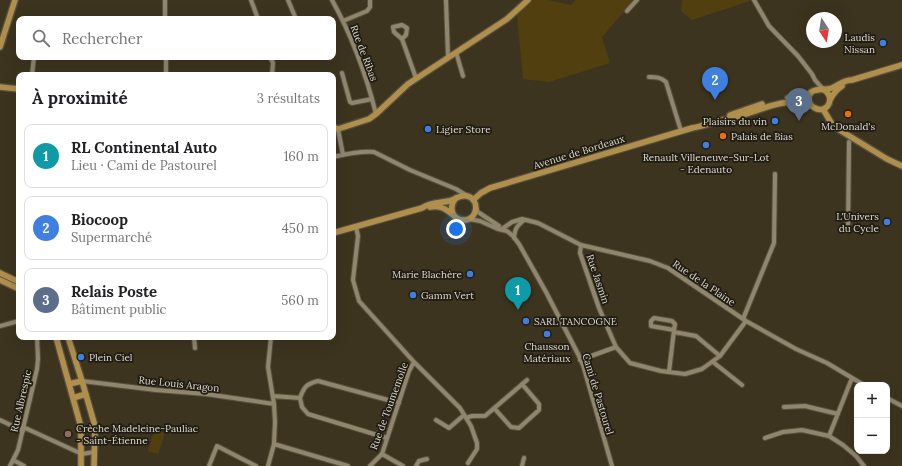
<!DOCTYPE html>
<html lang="fr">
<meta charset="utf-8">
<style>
:root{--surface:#fff;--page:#f6f6f6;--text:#202124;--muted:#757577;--line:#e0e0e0;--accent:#b45309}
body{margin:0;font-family:Lora,serif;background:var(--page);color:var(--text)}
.controls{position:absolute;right:12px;bottom:12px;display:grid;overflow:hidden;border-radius:8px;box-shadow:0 4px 16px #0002}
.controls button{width:36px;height:36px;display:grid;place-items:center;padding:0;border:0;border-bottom:1px solid var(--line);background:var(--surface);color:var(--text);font:20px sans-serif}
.compass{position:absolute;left:806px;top:12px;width:36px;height:36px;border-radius:50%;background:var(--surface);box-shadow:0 4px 16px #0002;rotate:168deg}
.you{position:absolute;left:456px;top:229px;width:14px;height:14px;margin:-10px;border:3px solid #fff;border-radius:50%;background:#1a73e8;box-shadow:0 0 0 6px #1a73e833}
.badge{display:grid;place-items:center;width:26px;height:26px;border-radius:50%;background:var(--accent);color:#fff;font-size:13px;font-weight:700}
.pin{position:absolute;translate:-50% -33px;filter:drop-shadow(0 1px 2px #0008)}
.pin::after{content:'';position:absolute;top:21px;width:14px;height:12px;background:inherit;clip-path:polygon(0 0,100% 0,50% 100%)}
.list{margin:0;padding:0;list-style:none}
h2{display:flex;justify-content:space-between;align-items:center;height:52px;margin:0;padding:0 16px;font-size:17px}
h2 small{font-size:13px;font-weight:400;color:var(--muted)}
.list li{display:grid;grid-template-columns:26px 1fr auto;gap:12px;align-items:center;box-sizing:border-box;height:64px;margin:0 8px 8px;padding:0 8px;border:1px solid var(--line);border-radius:8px}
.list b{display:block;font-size:15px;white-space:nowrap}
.list p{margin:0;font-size:13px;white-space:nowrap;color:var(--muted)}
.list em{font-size:13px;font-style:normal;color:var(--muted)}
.icon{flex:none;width:22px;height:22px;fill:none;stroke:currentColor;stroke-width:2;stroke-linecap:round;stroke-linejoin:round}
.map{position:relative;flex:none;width:902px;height:466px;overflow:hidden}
.search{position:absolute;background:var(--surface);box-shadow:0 4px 16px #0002;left:16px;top:16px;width:320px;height:44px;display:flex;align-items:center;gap:10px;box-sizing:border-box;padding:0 14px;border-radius:8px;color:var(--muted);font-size:15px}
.panel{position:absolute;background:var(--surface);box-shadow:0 4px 16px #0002;left:16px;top:72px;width:320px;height:268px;border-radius:8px}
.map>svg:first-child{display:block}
.green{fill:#523f0f}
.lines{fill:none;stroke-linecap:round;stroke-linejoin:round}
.street-casing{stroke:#58503e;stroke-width:6}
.secondary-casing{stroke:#58503e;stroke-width:8}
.street{stroke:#90866e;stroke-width:4}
.secondary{stroke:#b08f4d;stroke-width:5.5}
.shop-dot{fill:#3f7fe0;stroke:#201c13;stroke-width:1.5}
.food-dot{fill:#e8710a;stroke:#201c13;stroke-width:1.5}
.education-dot{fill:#8d6e63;stroke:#201c13;stroke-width:1.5}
.labels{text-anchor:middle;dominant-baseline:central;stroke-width:3.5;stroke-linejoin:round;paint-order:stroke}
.poi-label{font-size:10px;fill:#dfdacd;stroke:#201c13;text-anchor:start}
.street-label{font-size:10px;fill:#dfdacd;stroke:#201c13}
</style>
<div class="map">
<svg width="902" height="466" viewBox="0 0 902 466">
<rect width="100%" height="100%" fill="#3d341f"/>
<path class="green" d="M 531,0 L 548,0 L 571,5 L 576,0 L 634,0 L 602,37 L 610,63 L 549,82 L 523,79 L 517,15 Z
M 682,0 L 749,0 L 750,1 L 692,20 L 681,11 Z
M 155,429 L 165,433 L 158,454 L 148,451 Z"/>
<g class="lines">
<defs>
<path id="street" d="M 165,0 L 165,19
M 251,0 L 258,19
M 288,0 L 296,19
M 332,0 C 352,36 366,74 376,114
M 446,0 L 448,57
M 754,0 L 769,26 L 798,56 L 812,74 L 815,80 L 823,89
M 627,11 L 637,0
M 343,21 L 367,11 L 370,7 L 370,0
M 402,39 L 406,35 L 407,28 L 402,25 L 393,27 L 394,32 L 402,39 L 416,78
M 456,52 L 463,76
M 270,57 L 273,63 L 272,75
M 342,73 L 350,102 L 352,103 L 372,99
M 32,75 L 34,57
M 166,75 L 166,57
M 649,77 C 655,77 661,77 666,82 L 681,131
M 338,129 L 343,155
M 333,157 C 346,154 361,151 374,152 L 410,170 L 456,189 L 466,195
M 476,208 L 478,212 L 499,226
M 469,219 L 480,221 L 498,229 L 507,231 L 513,236 L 519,244 L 546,292 L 578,354 L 583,365 L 612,466
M 356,227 L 358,236 L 353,280 L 359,301 L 414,362 L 409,371 L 382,454 L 370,466
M 502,229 L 512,222 L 522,219 L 538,223 L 581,245 L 650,261 L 668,268 L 746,321 L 796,349 L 827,363 L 864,385
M 843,231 L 848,231 L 849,142
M 514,238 C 515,228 517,226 524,220
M 581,245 L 580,253 L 599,308 L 616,347 L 630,363 L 661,371 L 685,374 L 702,369 L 720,356 L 746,321
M 743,319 L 774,243 L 775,174
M 0,326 L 19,321
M 674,332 L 696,336 L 720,356
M 194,337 L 195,348
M 580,360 L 616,347
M 414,362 L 460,408 L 471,426 L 477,443 L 477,449 L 468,463
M 713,362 L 742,385
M 669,372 L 674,330 L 675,324 L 672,321 L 654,318 L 651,321 L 651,326 L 674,330
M 82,381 L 156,390 L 206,394 L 274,404
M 273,396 L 300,398 L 302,407 L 308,414 L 387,438
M 300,398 C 304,387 306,384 318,381 L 399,403
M 887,398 L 902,406
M 784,407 L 805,406 L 838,414
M 494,408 L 511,427 L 519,428 L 539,410 L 539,404 L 522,384
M 466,418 L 472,416 L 485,416 L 527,380
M 0,420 L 23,431
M 436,420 L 449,428 L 464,415
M 23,427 L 82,454 L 94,452
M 829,436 L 852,378
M 765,438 L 783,432 L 802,430 L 829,436 L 843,445 L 856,456 L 864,466
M 274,444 L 348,466
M 382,454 L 403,466
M 13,460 L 24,466
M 10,466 L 18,450 L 37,369 L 38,359 L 37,337
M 209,466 L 217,446 L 256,466
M 268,466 L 274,444 L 275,422 L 274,404 L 268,367 L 271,337
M 416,466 L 419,461 L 427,459
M 522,466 L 524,458"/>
<path id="secondary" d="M 0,47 L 15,0
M 0,87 L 19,89
M 823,89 C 837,97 827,115 815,108 C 812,107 810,104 809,101 C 806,86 824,91 832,88 C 839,85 844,80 852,80 L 902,65
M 788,98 L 802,97 L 810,94
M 830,100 C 833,94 836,90 842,86
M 823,109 L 833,126 L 887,159 L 902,166
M 730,115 L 762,104
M 333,127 L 338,129 L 369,119 L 376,114 L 408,84 L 507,19 L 528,0
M 473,200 L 481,193 L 490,188 L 692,128 C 700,127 708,124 716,122 C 727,119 738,116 749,113 C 771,106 788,97 811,106
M 430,207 C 440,205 446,209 453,215
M 333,233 L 422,208 C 431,202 440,203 449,201 C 455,200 460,194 467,196 C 480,199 478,219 465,220 C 452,221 448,207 456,198
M 0,273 L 19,282
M 0,280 L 19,289
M 56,337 L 81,427 L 81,466
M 68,337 L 82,381 L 95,426 L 94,466
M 69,384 L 82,381
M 73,398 L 86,394"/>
</defs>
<use href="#street" class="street-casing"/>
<use href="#secondary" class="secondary-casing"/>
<use href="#street" class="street"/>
<use href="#secondary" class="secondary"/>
</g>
<g class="shop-dot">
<circle cx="883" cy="43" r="4"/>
<circle cx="775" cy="121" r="4"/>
<circle cx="428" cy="129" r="4"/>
<circle cx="706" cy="145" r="4"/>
<circle cx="887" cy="222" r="4"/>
<circle cx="470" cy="274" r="4"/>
<circle cx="413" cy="295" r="4"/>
<circle cx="526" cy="321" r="4"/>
<circle cx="547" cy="334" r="4"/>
<circle cx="81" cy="357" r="4"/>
</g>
<g class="food-dot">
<circle cx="848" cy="114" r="4"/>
<circle cx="723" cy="136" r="4"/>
</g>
<circle class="education-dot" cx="68" cy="434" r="4"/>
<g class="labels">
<g class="poi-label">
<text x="875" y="37" text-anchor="end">Laudis<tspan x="875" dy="12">Nissan</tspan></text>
<text x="767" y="121" text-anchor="end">Plaisirs du vin</text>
<text x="848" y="126" text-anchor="middle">McDonald's</text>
<text x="436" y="129">Ligier Store</text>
<text x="731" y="136">Palais de Bias</text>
<text x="706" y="157" text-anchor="middle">Renault Villeneuve-Sur-Lot<tspan x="706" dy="12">- Edenauto</tspan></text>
<text x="879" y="216" text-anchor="end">L'Univers<tspan x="879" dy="12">du Cycle</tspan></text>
<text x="462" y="274" text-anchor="end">Marie Blachère</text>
<text x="421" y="295">Gamm Vert</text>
<text x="534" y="321">SARL TANCOGNE</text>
<text x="547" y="346" text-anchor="middle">Chausson<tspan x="547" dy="12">Matériaux</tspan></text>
<text x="89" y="357">Plein Ciel</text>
<text x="76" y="428">Crèche Madeleine-Pauliac<tspan x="76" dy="12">- Saint-Étienne</tspan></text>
</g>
<g class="street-label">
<text transform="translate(364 53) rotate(69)">Rue de Ribas</text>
<text transform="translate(579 152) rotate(-17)">Avenue de Bordeaux</text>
<text transform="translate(598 279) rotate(71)">Rue Jasmin</text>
<text transform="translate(704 283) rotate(34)">Rue de la Plaine</text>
<text transform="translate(179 384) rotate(6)">Rue Louis Aragon</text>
<text transform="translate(598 394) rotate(73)">Cami de Pastourel</text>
<text transform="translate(21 401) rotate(-77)">Rue Albrespic</text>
<text transform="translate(389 406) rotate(-70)">Rue de Toumemolle</text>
</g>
</g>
</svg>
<div class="controls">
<button>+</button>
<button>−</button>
</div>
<svg class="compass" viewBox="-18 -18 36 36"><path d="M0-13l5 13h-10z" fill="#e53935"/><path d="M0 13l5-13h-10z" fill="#757577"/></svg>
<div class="you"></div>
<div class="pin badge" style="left:518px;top:310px;background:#0f9aa8">1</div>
<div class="pin badge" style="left:715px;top:100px;background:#3f7fe0">2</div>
<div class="pin badge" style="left:799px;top:121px;background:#5c6f8a">3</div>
<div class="search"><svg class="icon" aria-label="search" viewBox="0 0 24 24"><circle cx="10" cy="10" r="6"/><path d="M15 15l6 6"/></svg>Rechercher</div>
<section class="panel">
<h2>À proximité<small>3 résultats</small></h2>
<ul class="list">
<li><span class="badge" style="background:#0f9aa8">1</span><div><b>RL Continental Auto</b><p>Lieu · Cami de Pastourel</p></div><em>160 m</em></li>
<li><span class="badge" style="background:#3f7fe0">2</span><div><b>Biocoop</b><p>Supermarché</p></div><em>450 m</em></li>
<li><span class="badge" style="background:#5c6f8a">3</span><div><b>Relais Poste</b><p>Bâtiment public</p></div><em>560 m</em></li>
</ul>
</section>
</div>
